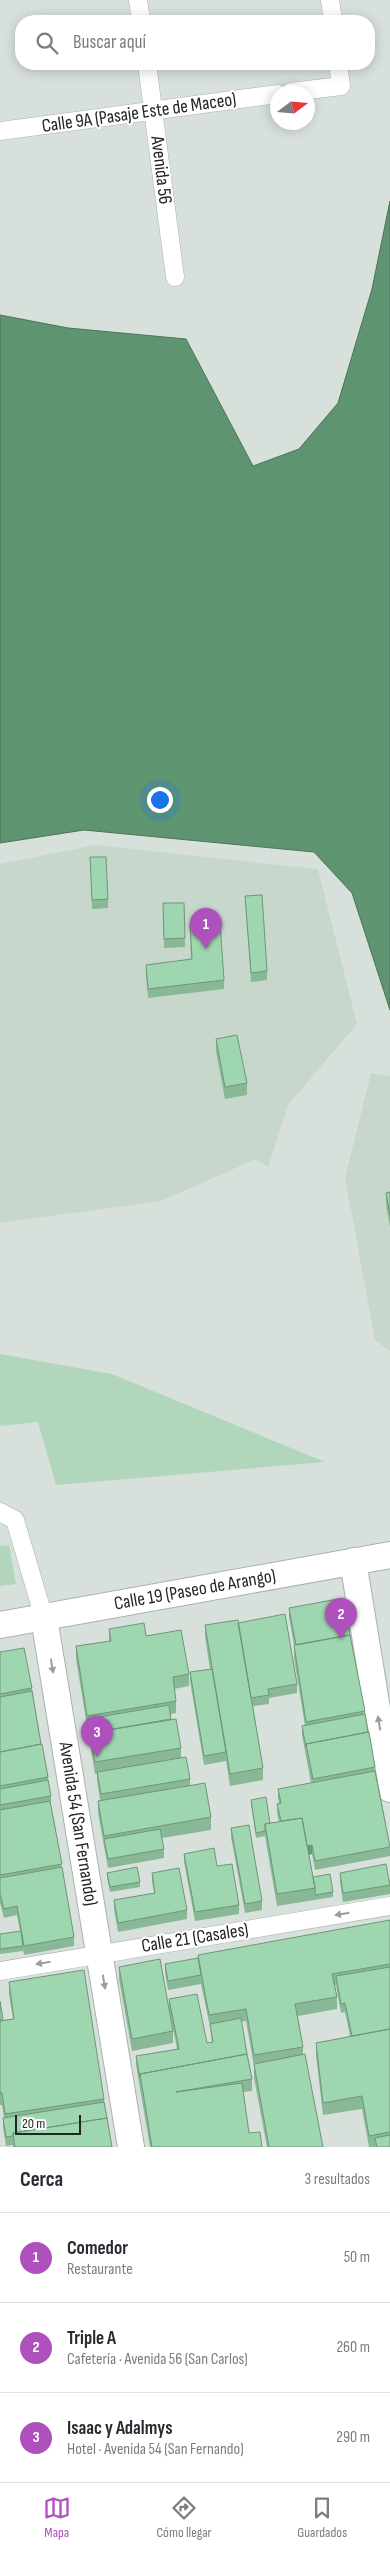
<!DOCTYPE html>
<html lang="es">
<meta charset="utf-8">
<style>
:root{--surface:#fff;--page:#f2f2f3;--text:#2b2b33;--muted:#7c7c81;--line:#e1e1e2;--accent:#ae51bc}
body{margin:0;font-family:"Sofia Sans Condensed",sans-serif;background:var(--page);color:var(--text)}
.compass{position:absolute;left:270px;top:85px;width:45px;height:45px;border-radius:50%;background:var(--surface);box-shadow:0 2px 12px #0003;rotate:74deg}
.scale{position:absolute;left:15px;bottom:12px;width:66px;box-sizing:border-box;padding-left:5px;border:2px solid #232624;border-top:0;font-size:14px;line-height:18px;white-space:nowrap;color:#232624;-webkit-text-stroke:4px #fff;paint-order:stroke}
.you{position:absolute;left:159px;top:799px;width:18px;height:18px;margin:-12px;border:4px solid #fff;border-radius:50%;background:#1a73e8;box-shadow:0 0 0 8px #1a73e833}
.badge{display:grid;place-items:center;width:32px;height:32px;border-radius:50%;background:var(--accent);color:#fff;font-size:16px;font-weight:700}
.pin{position:absolute;translate:-50% -41px;filter:drop-shadow(0 1px 2px #0008)}
.pin::after{content:'';position:absolute;top:26px;width:18px;height:15px;background:inherit;clip-path:polygon(0 0,100% 0,50% 100%)}
.list{margin:0;padding:0;list-style:none}
h2{display:flex;justify-content:space-between;align-items:center;height:65px;margin:0;padding:0 20px;font-size:21px}
h2 small{font-size:16px;font-weight:400;color:var(--muted)}
.list li{display:grid;grid-template-columns:32px 1fr auto;gap:15px;align-items:center;box-sizing:border-box;height:90px;padding:0 20px;border-top:1px solid var(--line)}
.list b{display:block;font-size:19px;white-space:nowrap}
.list p{margin:0;font-size:16px;white-space:nowrap;color:var(--muted)}
.list em{font-size:16px;font-style:normal;color:var(--muted)}
.icon{flex:none;width:28px;height:28px;fill:none;stroke:currentColor;stroke-width:2;stroke-linecap:round;stroke-linejoin:round}
.map{position:relative;flex:none;width:390px;height:2147px;overflow:hidden}
.search{position:absolute;background:var(--surface);box-shadow:0 2px 12px #0003;left:15px;right:15px;top:15px;height:55px;display:flex;align-items:center;gap:12px;box-sizing:border-box;padding:0 18px;border-radius:20px;color:var(--muted);font-size:19px}
.sheet{height:335px;background:var(--surface)}
nav{display:flex;justify-content:space-around;align-items:center;box-sizing:border-box;height:70px;border-top:1px solid var(--line);background:var(--surface);font-size:14px;color:var(--muted)}
nav a{display:grid;justify-items:center;gap:2px}
nav .on{color:var(--accent)}
.map>svg:first-child{display:block}
.built{fill:#c8d7cc}
.green{fill:#b1d6bc}
.water{fill:#5f9471;stroke:#4d735a}
.lines{fill:none;stroke-linecap:round;stroke-linejoin:round}
.street-casing{stroke:#aab2ac;stroke-width:19}
.secondary-casing{stroke:#aab2ac;stroke-width:28}
.street{stroke:#fff;stroke-width:18}
.secondary{stroke:#fff;stroke-width:26}
.wall{fill:#88b896}
.shaded-wall{fill:#6f967a}
.building{fill:#9ed6af;stroke:#6f967a}
.oneway{fill:#9c9d9c}
.labels{text-anchor:middle;dominant-baseline:central;stroke-width:4;stroke-linejoin:round;paint-order:stroke}
.street-label{font-size:19px;fill:#232624;stroke:#fff}
</style>
<div class="map">
<svg width="390" height="2147" viewBox="0 0 390 2147">
<rect width="100%" height="100%" fill="#d8e0db"/>
<path class="built" d="M 94,845 L 318,869 L 357,1024 L 288,1105 L 268,1167 L 256,1159 L 161,1201 L 0,1223 L 0,864 Z
M 371,1073 L 390,1076 L 390,1351 L 375,1340 L 345,1178 Z"/>
<path class="green" d="M 0,1354 L 112,1374 L 325,1462 L 56,1485 L 38,1422 L 0,1426 Z
M 9,1545 L 16,1584 L 0,1586 L 0,1546 Z"/>
<path class="water" d="M 390,201 L 390,1010 L 352,893 L 314,852 L 84,830 L 0,843 L 0,315 L 68,328 L 186,339 L 253,466 L 299,449 L 338,403 L 372,289 Z"/>
<g class="lines">
<defs>
<path id="street" d="M 138,0 L 141,21
M 330,0 L 333,21
M 147,64 L 175,277
M 291,92 L 341,86 L 338,64
M 0,131 L 278,94
M 0,1512 L 15,1520 L 44,1618
M 0,1971 L 390,1906"/>
<path id="secondary" d="M 353,1561 L 390,1789
M 44,1618 L 131,2147
M 0,1625 L 390,1555"/>
</defs>
<use href="#street" class="street-casing"/>
<use href="#secondary" class="secondary-casing"/>
<use href="#street" class="street"/>
<use href="#secondary" class="secondary"/>
</g>
<path class="wall" d="M 90,857 L 108,899 L 108,908 L 92,909 Z
M 245,896 L 267,971 L 267,980 L 251,982 Z
M 163,903 L 184,903 L 185,947 L 164,948 Z
M 190,924 L 224,980 L 224,989 L 148,998 L 146,974 L 146,965 L 191,959 Z
M 216,1039 L 247,1083 L 247,1095 L 225,1099 L 216,1051 Z
M 390,1192 L 390,1227 L 386,1205 L 386,1193 Z
M 289,1608 L 350,1635 L 365,1711 L 390,1847 L 390,1856 L 315,1870 L 312,1854 L 309,1855 L 313,1877 L 333,1892 L 333,1897 L 277,1906 L 265,1836 L 256,1838 L 251,1804 L 251,1800 L 270,1823 L 279,1822 L 277,1813 L 277,1804 L 279,1803 L 278,1798 L 278,1789 L 311,1783 L 302,1735 L 302,1726 L 305,1726 L 294,1658 L 294,1645 L 289,1617 Z
M 238,1623 L 297,1684 L 297,1693 L 269,1698 L 269,1704 L 253,1706 L 263,1768 L 263,1780 L 230,1786 L 226,1760 L 226,1761 L 204,1765 L 190,1681 L 190,1672 L 210,1669 L 205,1637 L 205,1625 Z
M 109,1629 L 146,1636 L 189,1674 L 189,1686 L 174,1689 L 176,1701 L 176,1713 L 170,1714 L 171,1719 L 181,1748 L 181,1758 L 190,1779 L 190,1785 L 211,1817 L 211,1830 L 162,1838 L 164,1849 L 164,1858 L 108,1868 L 98,1813 L 98,1801 L 100,1800 L 97,1781 L 97,1774 L 95,1774 L 76,1659 L 76,1646 L 109,1641 Z
M 0,1652 L 32,1688 L 41,1744 L 48,1777 L 51,1796 L 51,1805 L 74,1937 L 74,1946 L 24,1955 L 23,1949 L 23,1951 L 0,1954 L 0,1934 L 20,1931 L 17,1915 L 4,1918 L 0,1903 Z
M 231,1828 L 262,1901 L 262,1910 L 245,1913 L 231,1837 Z
M 184,1854 L 217,1866 L 239,1905 L 239,1914 L 195,1921 L 184,1862 Z
M 107,1873 L 140,1882 L 140,1887 L 110,1892 L 107,1877 Z
M 152,1873 L 187,1910 L 187,1919 L 118,1932 L 114,1909 L 114,1900 L 154,1893 L 152,1882 Z
M 340,1873 L 390,1885 L 390,1894 L 343,1902 L 340,1882 Z
M 390,1920 L 390,2147 L 369,2147 L 362,2109 L 323,2115 L 316,2055 L 316,2043 L 350,2036 L 345,2012 L 341,2013 L 336,1985 L 335,1986 L 337,1997 L 337,2009 L 298,2016 L 303,2047 L 303,2055 L 323,2147 L 267,2147 L 254,2078 L 254,2066 L 246,2021 L 241,2022 L 252,2079 L 252,2091 L 243,2092 L 249,2133 L 262,2147 L 150,2147 L 136,2065 L 136,2056 L 177,2049 L 169,2008 L 169,1999 L 207,2043 L 212,2043 L 210,2027 L 201,1984 L 168,1990 L 165,1973 L 165,1964 L 198,1958 L 198,1955 Z
M 119,1967 L 173,2031 L 173,2043 L 132,2051 L 119,1979 Z
M 9,1982 L 104,2099 L 112,2147 L 13,2147 L 13,2145 L 6,2146 L 3,2127 L 3,2118 L 4,2118 L 2,2105 L 0,2105 L 0,2001 L 3,2020 L 13,2019 L 9,1994 Z"/>
<path class="shaded-wall" d="M 312,1845 L 312,1854 L 307,1855 L 307,1846 Z"/>
<path class="building" d="M 90,857 L 106,857 L 108,899 L 92,900 Z
M 262,895 L 267,971 L 251,973 L 245,896 Z
M 163,903 L 184,903 L 185,938 L 164,939 Z
M 220,922 L 224,980 L 148,989 L 146,965 L 192,959 L 190,924 Z
M 237,1035 L 247,1083 L 225,1087 L 216,1039 Z
M 390,1192 L 390,1215 L 386,1193 Z
M 343,1598 L 350,1635 L 296,1645 L 289,1608 Z
M 285,1614 L 297,1684 L 268,1689 L 269,1695 L 251,1698 L 238,1623 Z
M 238,1620 L 263,1768 L 230,1774 L 205,1625 Z
M 144,1623 L 146,1636 L 181,1630 L 189,1674 L 173,1677 L 176,1701 L 87,1716 L 76,1646 L 111,1641 L 109,1629 Z
M 350,1635 L 365,1711 L 306,1722 L 294,1645 Z
M 24,1648 L 32,1688 L 0,1694 L 0,1652 Z
M 212,1669 L 226,1752 L 204,1756 L 190,1672 Z
M 32,1691 L 41,1744 L 0,1752 L 0,1697 Z
M 169,1705 L 171,1719 L 90,1733 L 90,1736 L 87,1719 Z
M 365,1714 L 368,1732 L 306,1744 L 306,1747 L 302,1726 Z
M 176,1719 L 181,1748 L 95,1762 L 90,1733 Z
M 369,1732 L 375,1767 L 313,1779 L 306,1744 Z
M 42,1744 L 48,1777 L 0,1786 L 0,1752 Z
M 186,1757 L 190,1779 L 101,1794 L 97,1772 Z
M 375,1771 L 390,1847 L 315,1861 L 312,1845 L 307,1846 L 302,1818 L 281,1821 L 277,1804 L 281,1803 L 278,1789 Z
M 48,1780 L 51,1796 L 0,1805 L 0,1789 Z
M 205,1783 L 211,1817 L 104,1836 L 98,1801 Z
M 266,1797 L 270,1823 L 265,1824 L 265,1831 L 256,1833 L 251,1800 Z
M 50,1801 L 62,1864 L 0,1875 L 0,1810 Z
M 302,1818 L 315,1888 L 277,1894 L 265,1824 Z
M 249,1825 L 262,1901 L 245,1904 L 231,1828 Z
M 160,1829 L 164,1849 L 108,1859 L 104,1839 Z
M 214,1848 L 217,1866 L 232,1864 L 239,1905 L 195,1912 L 184,1854 Z
M 386,1864 L 390,1885 L 343,1893 L 340,1873 Z
M 62,1867 L 74,1937 L 24,1946 L 17,1906 L 4,1909 L 0,1894 L 0,1878 Z
M 137,1867 L 140,1882 L 110,1887 L 107,1873 Z
M 179,1868 L 187,1910 L 118,1923 L 114,1900 L 155,1893 L 152,1873 Z
M 330,1874 L 333,1892 L 315,1895 L 315,1888 L 313,1877 Z
M 390,1920 L 390,1964 L 332,1974 L 337,1997 L 295,2004 L 303,2047 L 254,2055 L 246,2009 L 209,2015 L 198,1955 Z
M 21,1931 L 23,1946 L 0,1949 L 0,1934 Z
M 198,1958 L 201,1975 L 168,1981 L 165,1964 Z
M 160,1959 L 173,2031 L 132,2039 L 119,1967 Z
M 390,1967 L 390,2029 L 352,2036 L 345,2003 L 341,2004 L 336,1976 Z
M 84,1970 L 104,2099 L 5,2114 L 2,2093 L 0,2093 L 0,2021 L 14,2019 L 9,1982 Z
M 197,1994 L 207,2043 L 213,2042 L 210,2024 L 241,2018 L 247,2054 L 140,2074 L 140,2077 L 136,2056 L 179,2049 L 169,1999 Z
M 0,2001 L 3,2019 L 0,2020 Z
M 390,2029 L 390,2132 L 369,2136 L 362,2096 L 323,2103 L 316,2043 Z
M 247,2054 L 252,2079 L 176,2092 L 242,2083 L 249,2133 L 260,2132 L 262,2147 L 152,2147 L 140,2074 Z
M 305,2054 L 323,2147 L 269,2147 L 254,2064 Z
M 104,2102 L 107,2118 L 13,2133 L 13,2136 L 6,2137 L 3,2118 Z
M 107,2118 L 112,2147 L 15,2147 L 13,2133 Z
M 390,2135 L 390,2147 L 377,2147 L 375,2138 Z"/>
<defs><path id="oneway-solid" d="M-6-.8H1V-3.2L6.5 0L1 3.2V.8H-6Z" transform="scale(1.25)"/></defs>
<g class="oneway">
<use href="#oneway-solid" transform="translate(52 1666) rotate(81)"/>
<use href="#oneway-solid" transform="translate(379 1723) rotate(-99)"/>
<use href="#oneway-solid" transform="translate(342 1914) rotate(171)"/>
<use href="#oneway-solid" transform="translate(43 1963) rotate(171)"/>
<use href="#oneway-solid" transform="translate(104 1982) rotate(81)"/>
</g>
<g class="labels">
<g class="street-label">
<text transform="translate(139 113) rotate(-8)">Calle 9A (Pasaje Este de Maceo)</text>
<text transform="translate(161 170) rotate(83)">Avenida 56</text>
<text transform="translate(195 1590) rotate(-10)">Calle 19 (Paseo de Arango)</text>
<text transform="translate(78 1824) rotate(81)">Avenida 54 (San Fernando)</text>
<text transform="translate(195 1938) rotate(-9)">Calle 21 (Casales)</text>
</g>
</g>
</svg>
<svg class="compass" viewBox="-18 -18 36 36"><path d="M0-13l5 13h-10z" fill="#e53935"/><path d="M0 13l5-13h-10z" fill="#7c7c81"/></svg>
<div class="scale">20 m</div>
<div class="you"></div>
<div class="pin badge" style="left:206px;top:949px">1</div>
<div class="pin badge" style="left:341px;top:1639px">2</div>
<div class="pin badge" style="left:97px;top:1757px">3</div>
<div class="search"><svg class="icon" aria-label="search" viewBox="0 0 24 24"><circle cx="10" cy="10" r="6"/><path d="M15 15l6 6"/></svg>Buscar aquí</div>
</div>
<section class="sheet">
<h2>Cerca<small>3 resultados</small></h2>
<ul class="list">
<li><span class="badge">1</span><div><b>Comedor</b><p>Restaurante</p></div><em>50 m</em></li>
<li><span class="badge">2</span><div><b>Triple A</b><p>Cafetería · Avenida 56 (San Carlos)</p></div><em>260 m</em></li>
<li><span class="badge">3</span><div><b>Isaac y Adalmys</b><p>Hotel · Avenida 54 (San Fernando)</p></div><em>290 m</em></li>
</ul>
</section>
<nav>
<a class="on"><svg class="icon" aria-label="map" viewBox="0 0 24 24"><path d="M3 6l6-2 6 2 6-2v14l-6 2-6-2-6 2zM9 4v14M15 6v14"/></svg>Mapa</a>
<a><svg class="icon" aria-label="directions" viewBox="0 0 24 24"><path d="M12 3l9 9-9 9-9-9zM9 14v-3h6M13 9l2 2-2 2"/></svg>Cómo llegar</a>
<a><svg class="icon" aria-label="saved" viewBox="0 0 24 24"><path d="M7 4h10v16l-5-4-5 4z"/></svg>Guardados</a>
</nav>
